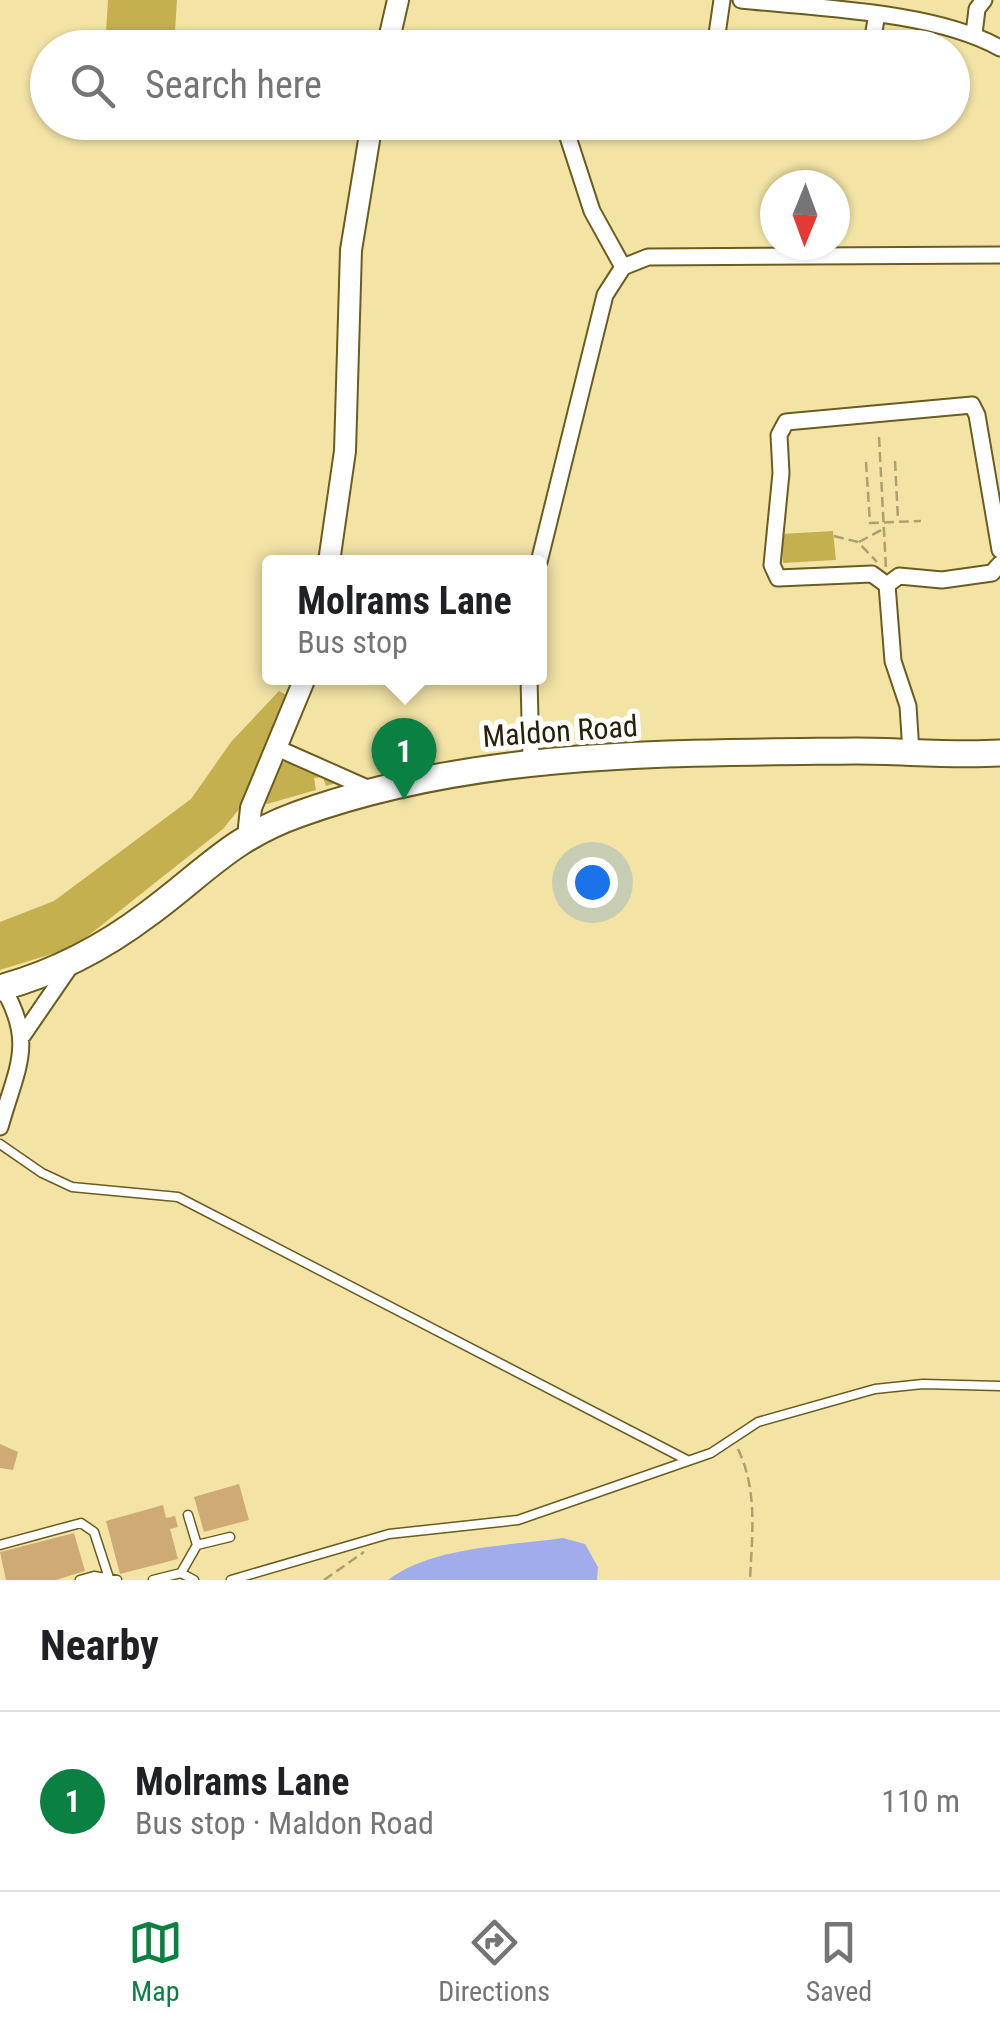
<!DOCTYPE html>
<meta charset="utf-8">
<style>
:root{--surface:#fff;--page:#f6f6f6;--text:#202124;--muted:#757577;--line:#e0e0e0;--accent:#0b8043}
body{margin:0;font-family:"Roboto Condensed",sans-serif;background:var(--page);color:var(--text)}
.compass{position:absolute;left:760px;top:170px;width:90px;height:90px;border-radius:50%;background:var(--surface);box-shadow:0 2px 8px #0004;rotate:181deg}
.you{position:absolute;left:592px;top:882px;width:35px;height:35px;margin:-25px;border:8px solid #fff;border-radius:50%;background:#1a73e8;box-shadow:0 0 0 15px #1a73e833}
.badge{display:grid;place-items:center;width:65px;height:65px;border-radius:50%;background:var(--accent);color:#fff;font-size:32px;font-weight:700}
.pin{position:absolute;translate:-50% -82px;filter:drop-shadow(0 2px 5px #0008)}
.pin::after{content:'';position:absolute;top:52px;width:35px;height:30px;background:inherit;clip-path:polygon(0 0,100% 0,50% 100%)}
.popup{position:absolute;left:262px;top:555px;width:285px;height:130px;box-sizing:border-box;display:grid;place-content:center;border-radius:10px;background:var(--surface);filter:drop-shadow(0 2px 8px #0005);font-size:32px;white-space:nowrap;color:var(--muted)}
.popup b{font-size:38px;color:var(--text)}
.popup::after{content:'';position:absolute;left:50%;top:100%;margin-left:-20px;border:20px solid transparent;border-top-color:var(--surface)}
.list{margin:0;padding:0;list-style:none}
h2{display:flex;justify-content:space-between;align-items:center;height:130px;margin:0;padding:0 40px;font-size:42px}
h2 small{font-size:32px;font-weight:400;color:var(--muted)}
.list li{display:grid;grid-template-columns:65px 1fr auto;gap:30px;align-items:center;box-sizing:border-box;height:180px;padding:0 40px;border-top:2px solid var(--line)}
.list b{display:block;font-size:38px;white-space:nowrap}
.list p{margin:0;font-size:32px;white-space:nowrap;color:var(--muted)}
.list em{font-size:32px;font-style:normal;color:var(--muted)}
.icon{flex:none;width:55px;height:55px;fill:none;stroke:currentColor;stroke-width:2;stroke-linecap:round;stroke-linejoin:round}
.map{position:relative;flex:none;width:1000px;height:1580px;overflow:hidden}
.search{position:absolute;background:var(--surface);box-shadow:0 2px 8px #0004;left:30px;right:30px;top:30px;height:110px;display:flex;align-items:center;gap:25px;box-sizing:border-box;padding:0 35px;border-radius:55px;color:var(--muted);font-size:38px}
.sheet{height:310px;background:var(--surface)}
nav{display:flex;justify-content:space-around;align-items:center;box-sizing:border-box;height:140px;border-top:2px solid var(--line);background:var(--surface);font-size:28px;color:var(--muted)}
nav a{display:grid;justify-items:center;gap:5px}
nav .on{color:var(--accent)}
.map>svg:first-child{display:block}
.green{fill:#c5b050}
.water{fill:#a1aced}
.building{fill:#ceaa75}
.lines{fill:none;stroke-linecap:round;stroke-linejoin:round}
.service-casing{stroke:#6a5d20;stroke-width:11}
.minor-casing{stroke:#6a5d20;stroke-width:19}
.tertiary-casing{stroke:#6a5d20;stroke-width:24}
.primary-casing{stroke:#6a5d20;stroke-width:29}
.path{stroke:#aca06f;stroke-width:2.5;stroke-dasharray:10 5;stroke-linecap:butt}
.service{stroke:#fff;stroke-width:8}
.minor{stroke:#fff;stroke-width:15}
.tertiary{stroke:#fff;stroke-width:20}
.primary{stroke:#fff;stroke-width:25}
.labels{text-anchor:middle;dominant-baseline:central;stroke-width:10;stroke-linejoin:round;paint-order:stroke}
.street-label{font-size:30px;fill:#272108;stroke:#fff}
</style>
<div class="map">
<svg width="1000" height="1580" viewBox="0 0 1000 1580">
<rect width="100%" height="100%" fill="#f3e4a6"/>
<path class="green" d="M 108,0 L 177,0 L 174,47 L 105,47 Z
M 833,531 L 836,560 L 783,563 L 781,534 Z
M 279,691 L 288,696 L 244,803 L 223,829 L 74,947 L 0,970 L 0,922 L 54,901 L 191,799 L 231,742 Z
M 288,760 L 335,780 L 336,783 L 326,786 L 323,777 L 314,778 L 316,790 L 267,804 L 262,800 L 279,764 Z"/>
<path class="water" d="M 563,1538 L 585,1544 L 598,1567 L 597,1580 L 388,1580 C 432,1546 509,1546 563,1538 Z"/>
<path class="building" d="M 0,1444 L 18,1452 L 13,1470 L 0,1468 Z
M 239,1484 L 249,1520 L 204,1532 L 194,1497 Z
M 163,1505 L 166,1518 L 175,1516 L 178,1527 L 170,1529 L 178,1559 L 120,1574 L 106,1521 Z
M 74,1533 L 85,1571 L 56,1580 L 6,1580 L 0,1552 Z"/>
<g class="lines">
<defs>
<path id="service" d="M 0,1144 L 42,1173 L 72,1187 L 178,1197 L 687,1460
M 0,1545 L 81,1523 L 94,1532 L 109,1578
M 197,1545 L 230,1537
M 181,1573 L 197,1545 L 188,1515
M 80,1580 L 94,1576 L 117,1580
M 153,1580 L 181,1573 L 194,1580
M 231,1580 L 389,1534 L 518,1520 L 711,1453 L 758,1422 L 875,1389 L 923,1384 L 1000,1386"/>
<path id="minor" d="M 741,0 C 816,8 935,11 1000,48
M 974,34 L 977,9 L 984,0
M 715,48 L 722,0
M 871,48 L 877,14
M 557,122 L 566,131 L 592,211 L 623,267
M 539,562 L 605,295 L 623,267 L 648,257 L 1000,255
M 887,585 L 899,576 L 942,580 L 992,573 L 1000,564
M 529,678 L 531,761
M 277,748 L 374,791
M 911,752 L 908,706 L 893,661 L 887,585 L 872,574 L 778,578 L 772,565 L 781,473 L 779,435 L 786,422 L 972,405 L 977,415 L 1000,550
M 23,1035 L 69,968
M 0,1127 C 16,1069 36,1044 3,988"/>
<path id="tertiary" d="M 387,48 L 398,0
M 329,562 L 345,451 L 351,250 L 372,122
M 252,833 L 249,827 L 251,808 L 305,678"/>
<path id="primary" d="M 0,988 C 55,973 103,948 148,914 C 204,873 231,838 299,814 C 477,750 669,753 856,751 C 903,751 952,756 1000,753"/>
</defs>
<use href="#service" class="service-casing"/>
<use href="#minor" class="minor-casing"/>
<use href="#tertiary" class="tertiary-casing"/>
<use href="#primary" class="primary-casing"/>
<path class="path" d="M 879,437 L 886,569
M 895,461 L 898,520
M 866,462 L 870,523 L 921,521
M 834,536 L 858,542 L 877,562
M 859,542 L 883,529
M 738,1449 C 758,1491 752,1535 750,1580
M 324,1580 L 364,1552"/>
<use href="#service" class="service"/>
<use href="#minor" class="minor"/>
<use href="#tertiary" class="tertiary"/>
<use href="#primary" class="primary"/>
</g>
<g class="labels">
<g class="street-label">
<text transform="translate(560 731) rotate(-4)">Maldon Road</text>
</g>
</g>
</svg>
<svg class="compass" viewBox="-18 -18 36 36"><path d="M0-13l5 13h-10z" fill="#e53935"/><path d="M0 13l5-13h-10z" fill="#757577"/></svg>
<div class="you"></div>
<div class="pin badge" style="left:404px;top:800px">1</div>
<div class="popup"><b>Molrams Lane</b>Bus stop</div>
<div class="search"><svg class="icon" aria-label="search" viewBox="0 0 24 24"><circle cx="10" cy="10" r="6"/><path d="M15 15l6 6"/></svg>Search here</div>
</div>
<section class="sheet">
<h2>Nearby<small></small></h2>
<ul class="list">
<li><span class="badge">1</span><div><b>Molrams Lane</b><p>Bus stop · Maldon Road</p></div><em>110 m</em></li>
</ul>
</section>
<nav>
<a class="on"><svg class="icon" aria-label="map" viewBox="0 0 24 24"><path d="M3 6l6-2 6 2 6-2v14l-6 2-6-2-6 2zM9 4v14M15 6v14"/></svg>Map</a>
<a><svg class="icon" aria-label="directions" viewBox="0 0 24 24"><path d="M12 3l9 9-9 9-9-9zM9 14v-3h6M13 9l2 2-2 2"/></svg>Directions</a>
<a><svg class="icon" aria-label="saved" viewBox="0 0 24 24"><path d="M7 4h10v16l-5-4-5 4z"/></svg>Saved</a>
</nav>
